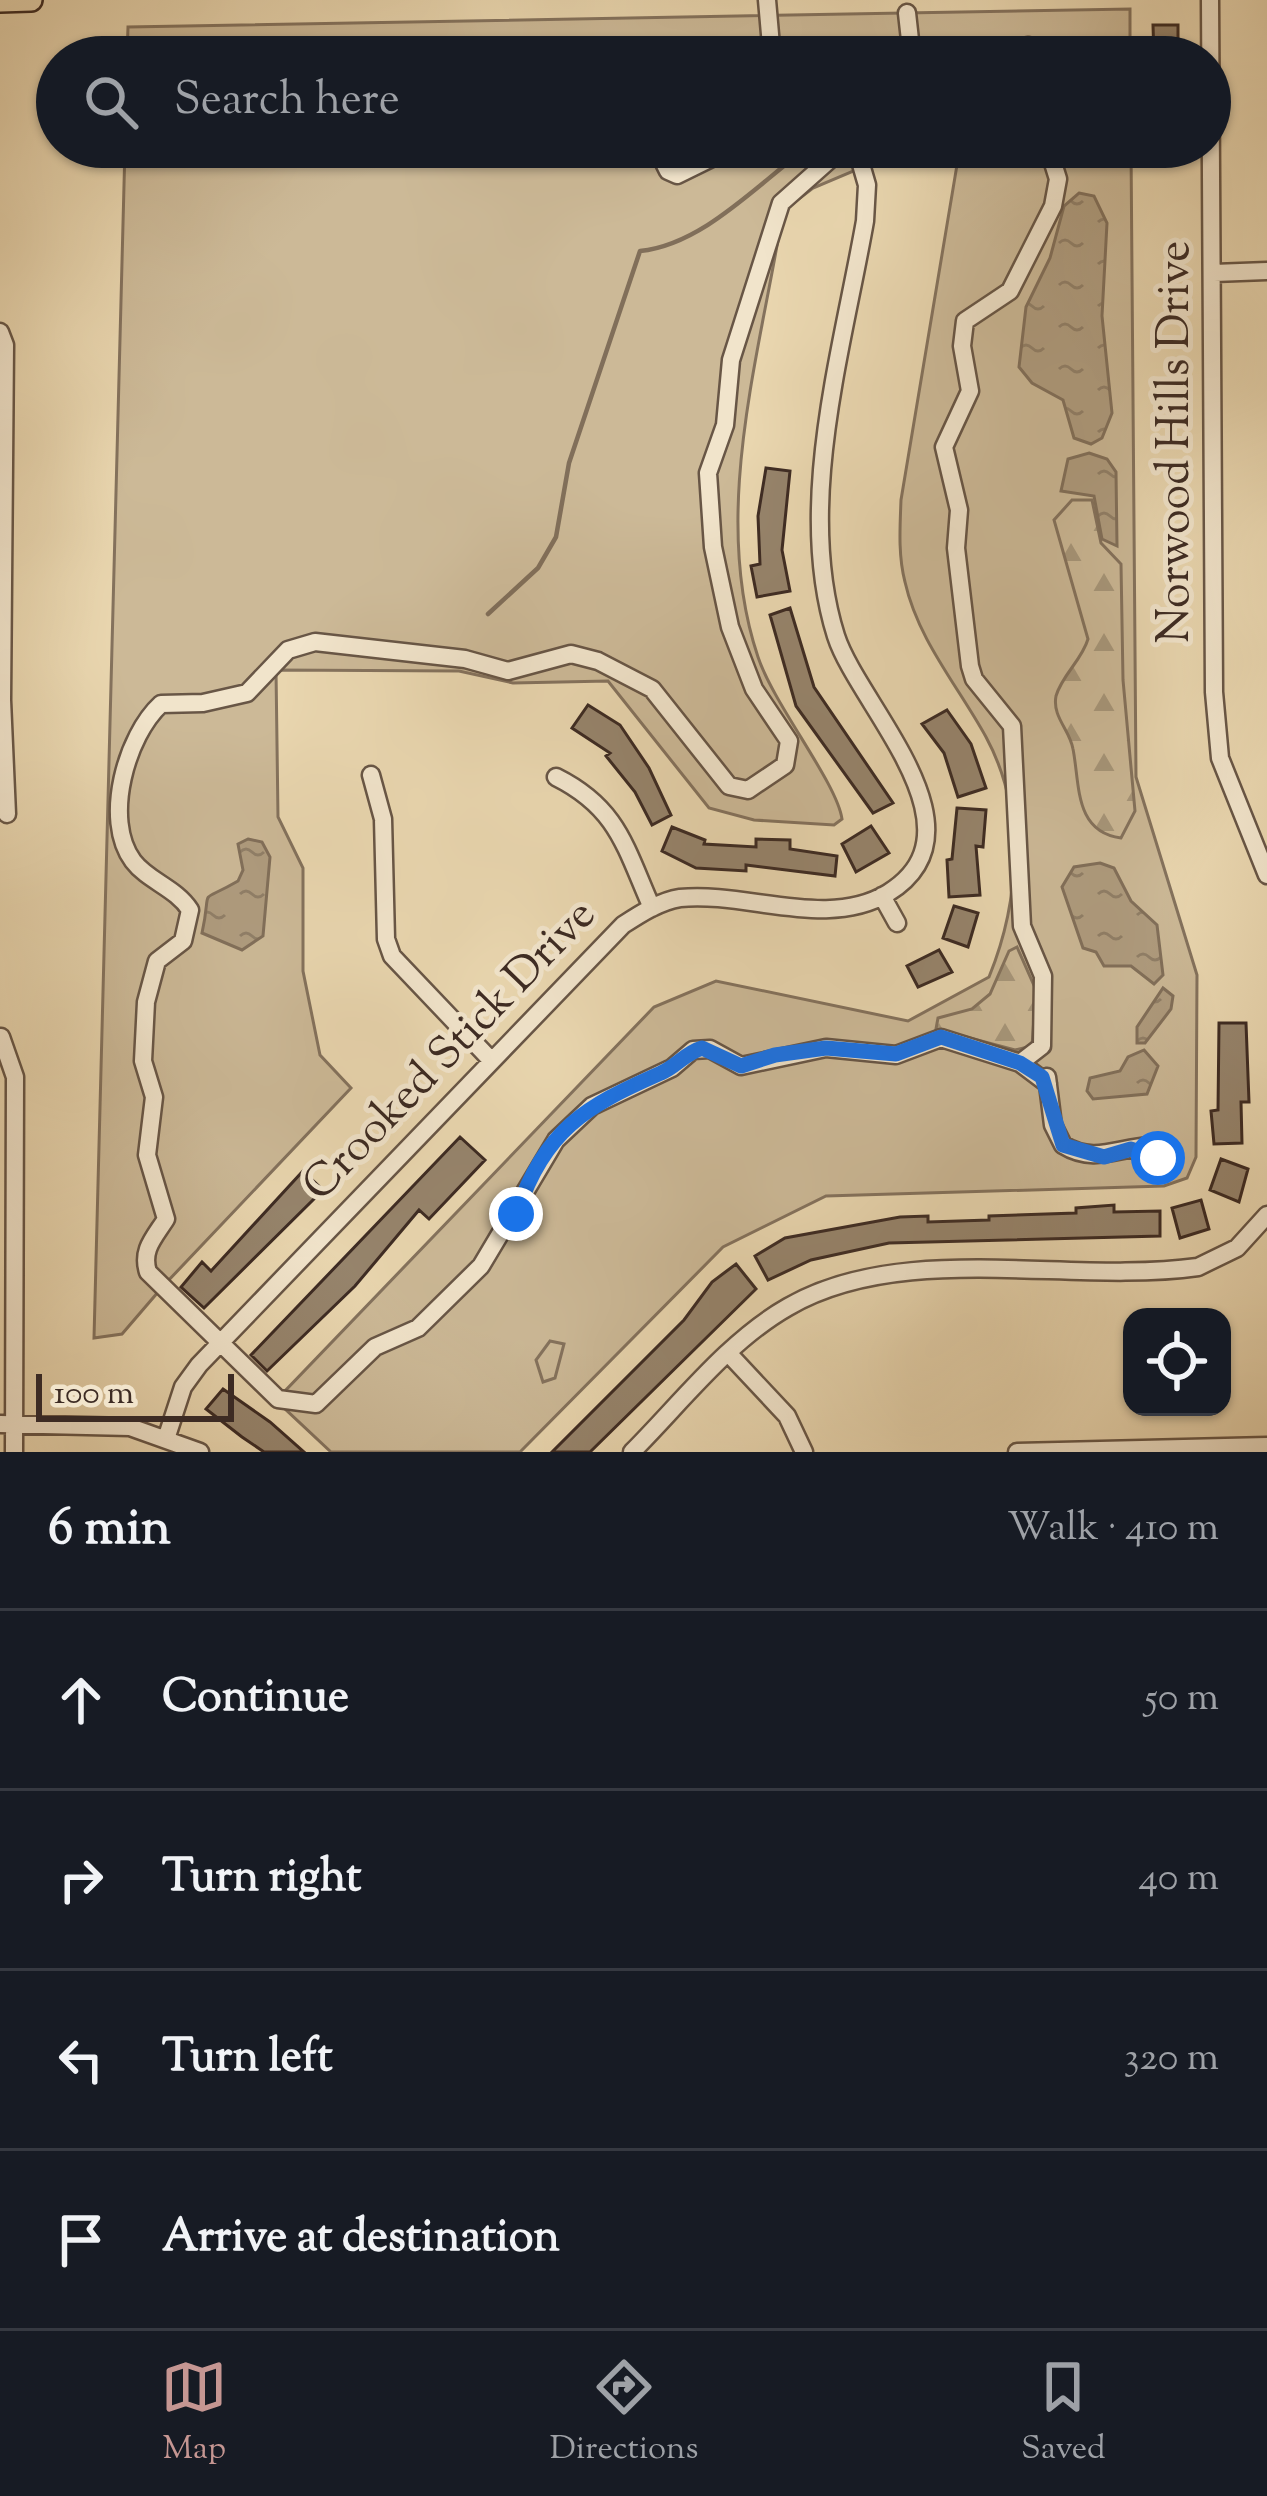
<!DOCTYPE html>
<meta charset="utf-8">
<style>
:root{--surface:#171b24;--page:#20242c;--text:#f1f3f6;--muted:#9ea1a6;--line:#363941;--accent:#c59692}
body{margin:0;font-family:"Sorts Mill Goudy",serif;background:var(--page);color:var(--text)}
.controls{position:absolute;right:36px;bottom:36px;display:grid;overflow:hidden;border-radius:24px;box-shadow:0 3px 9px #0004}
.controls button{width:108px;height:108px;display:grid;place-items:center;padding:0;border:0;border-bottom:3px solid var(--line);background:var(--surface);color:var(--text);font:60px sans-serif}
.scale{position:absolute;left:36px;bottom:30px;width:198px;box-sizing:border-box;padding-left:12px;border:6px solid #3d2b23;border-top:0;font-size:33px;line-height:42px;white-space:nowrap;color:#3d2b23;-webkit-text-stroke:9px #f1e4cb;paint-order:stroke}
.stop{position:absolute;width:36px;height:36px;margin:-27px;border:9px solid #1a73e8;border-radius:50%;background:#fff}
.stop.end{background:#1a73e8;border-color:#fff;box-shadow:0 3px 12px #0008}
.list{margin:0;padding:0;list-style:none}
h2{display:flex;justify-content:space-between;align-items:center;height:156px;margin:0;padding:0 48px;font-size:51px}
h2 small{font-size:39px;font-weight:400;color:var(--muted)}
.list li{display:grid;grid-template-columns:78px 1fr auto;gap:36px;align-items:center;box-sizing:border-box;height:180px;padding:0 48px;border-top:3px solid var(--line)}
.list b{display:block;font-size:45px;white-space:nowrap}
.list em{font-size:39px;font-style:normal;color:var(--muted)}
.icon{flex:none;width:66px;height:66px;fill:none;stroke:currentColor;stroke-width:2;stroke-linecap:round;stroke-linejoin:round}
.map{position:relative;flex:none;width:1267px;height:1452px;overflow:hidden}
.search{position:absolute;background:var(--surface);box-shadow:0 3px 9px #0004;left:36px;right:36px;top:36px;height:132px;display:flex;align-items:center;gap:30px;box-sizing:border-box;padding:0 42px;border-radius:66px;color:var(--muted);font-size:45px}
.sheet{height:876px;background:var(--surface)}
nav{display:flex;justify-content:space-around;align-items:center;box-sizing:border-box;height:168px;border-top:3px solid var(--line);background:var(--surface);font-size:33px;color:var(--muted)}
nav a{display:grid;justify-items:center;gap:6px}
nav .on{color:var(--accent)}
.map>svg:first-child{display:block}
.green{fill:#ccb997;stroke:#84725d;stroke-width:3}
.forest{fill:url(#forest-firs);stroke:#84725d;stroke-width:3}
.water{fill:url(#water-ripples);stroke:#816f5a;stroke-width:3}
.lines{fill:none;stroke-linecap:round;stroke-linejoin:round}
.stream{stroke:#816f5a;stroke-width:4.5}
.building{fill:#96846c;stroke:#3d2b23;stroke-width:3}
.minor-casing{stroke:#685646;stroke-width:21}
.major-casing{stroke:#3d2b23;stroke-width:26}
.minor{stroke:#f1e4cb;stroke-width:16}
.major{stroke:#e9d6af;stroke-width:21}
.route{stroke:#1a73e8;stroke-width:15}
.labels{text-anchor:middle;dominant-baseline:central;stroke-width:10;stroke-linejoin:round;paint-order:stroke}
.street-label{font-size:45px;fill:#3d2b23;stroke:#f1e4cb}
</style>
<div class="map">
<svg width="1267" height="1452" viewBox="0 0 1267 1452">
<defs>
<pattern id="forest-firs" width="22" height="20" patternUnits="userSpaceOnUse" patternTransform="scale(3)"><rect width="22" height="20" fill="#ccb997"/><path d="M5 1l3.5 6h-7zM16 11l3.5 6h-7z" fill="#a7977b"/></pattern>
<pattern id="water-ripples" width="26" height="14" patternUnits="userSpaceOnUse" patternTransform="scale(3)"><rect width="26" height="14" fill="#af9c7f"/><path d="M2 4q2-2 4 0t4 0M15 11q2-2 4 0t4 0" fill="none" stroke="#907f68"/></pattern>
</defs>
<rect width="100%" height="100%" fill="#e9d6af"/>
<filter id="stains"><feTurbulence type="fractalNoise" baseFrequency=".00167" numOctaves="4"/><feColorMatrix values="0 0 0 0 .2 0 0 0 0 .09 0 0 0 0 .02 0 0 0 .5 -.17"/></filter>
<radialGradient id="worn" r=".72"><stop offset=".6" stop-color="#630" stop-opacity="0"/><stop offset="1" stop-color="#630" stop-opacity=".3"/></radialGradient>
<path class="green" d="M 1130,9 L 1130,57 L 127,57 L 128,27 Z
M 125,147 L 848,147 L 856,170 L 813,188 L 783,211 C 760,355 710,514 758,657 C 774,705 837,783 842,819 L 834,825 L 754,820 L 709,808 L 608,681 L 513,683 L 459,671 L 276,670 L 278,817 L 303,868 L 303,971 L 320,1055 L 351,1088 L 166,1283 L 281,1395 L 654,1007 L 716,981 L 908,1021 L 989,977 C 1020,901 1026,811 986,737 C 958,686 918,640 905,582 C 898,555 900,527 901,500 L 960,147 L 1131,147 L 1136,777 L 1197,975 L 1196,1157 L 1187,1178 L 1164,1186 L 826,1196 L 723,1247 L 520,1452 L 331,1452 L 159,1291 L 122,1334 L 94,1338 Z"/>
<path class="forest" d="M 1072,500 L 1092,500 L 1101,543 L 1121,564 L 1123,680 L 1135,811 L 1121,838 C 1074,832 1080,784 1073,749 C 1070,730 1052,717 1056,696 C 1062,675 1082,660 1088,639 L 1054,520 Z
M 1017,947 L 1036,990 L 1032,1046 L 1015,1050 L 936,1029 L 938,1018 L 972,1009 L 990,994 L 1009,951 Z
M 550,1341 L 564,1344 L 555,1378 L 543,1382 L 536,1360 Z"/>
<path class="water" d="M 1079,193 L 1094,196 L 1107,223 L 1102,316 L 1112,413 L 1102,438 L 1091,444 L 1074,438 L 1063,400 L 1032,383 L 1019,367 L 1026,307 L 1050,258 L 1064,206 Z
M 1089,453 L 1107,459 L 1116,472 L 1117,546 L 1102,539 L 1094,496 L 1061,491 L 1068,459 Z
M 248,839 L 262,842 L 270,857 L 263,936 L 242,950 L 202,933 C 213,883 195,906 238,881 L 243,870 L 238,844 Z
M 1100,863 L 1114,868 L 1131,901 L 1157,925 L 1163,975 L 1154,984 L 1131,966 L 1104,966 L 1096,952 L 1083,948 L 1062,887 L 1074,867 Z
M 1163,988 L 1173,996 L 1171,1009 L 1145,1043 L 1137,1043 L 1137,1027 Z
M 1144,1050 L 1158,1066 L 1147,1094 L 1093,1099 L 1087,1091 L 1090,1078 L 1120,1071 L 1128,1057 Z"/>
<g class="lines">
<path class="stream" d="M 887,57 L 900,42
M 488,614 L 538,568 L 556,537 L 569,463 L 640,251 C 700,245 753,189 799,154"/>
</g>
<path class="building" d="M 1153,25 L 1178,25 L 1178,57 L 1154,57 Z
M 766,468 L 790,471 L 782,550 L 790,591 L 757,597 L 751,566 L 760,564 L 758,516 Z
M 790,608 L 814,687 L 893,803 L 873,813 L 796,706 L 770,615 Z
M 588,705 L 620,725 L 649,768 L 671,815 L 652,825 L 635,792 L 606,756 L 610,753 L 572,728 Z
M 947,710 L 971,744 L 986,788 L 958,797 L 944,753 L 922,724 Z
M 957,808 L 986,810 L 983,847 L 976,846 L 980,895 L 949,897 L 947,860 L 952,859 Z
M 871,826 L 889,853 L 856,872 L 842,844 Z
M 672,827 L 705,840 L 704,844 L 756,847 L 756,839 L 790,840 L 790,849 L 837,856 L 835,876 L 746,865 L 746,871 L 696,868 L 662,851 Z
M 954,906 L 978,913 L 968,947 L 943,938 Z
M 939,950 L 952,972 L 918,987 L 907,966 Z
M 1219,1023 L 1246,1023 L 1249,1102 L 1241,1102 L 1242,1143 L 1214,1144 L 1211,1111 L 1218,1110 Z
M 460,1137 L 485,1160 L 429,1219 L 419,1210 L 355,1286 L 267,1371 L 251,1355 Z
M 1221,1159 L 1248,1169 L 1239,1202 L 1210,1190 Z
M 303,1171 L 323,1190 L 204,1308 L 181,1287 L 202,1262 L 211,1271 Z
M 1201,1200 L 1209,1229 L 1180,1238 L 1172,1208 Z
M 1114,1205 L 1114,1212 L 1160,1211 L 1160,1236 L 889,1243 L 811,1260 L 768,1280 L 755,1256 L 785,1238 L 900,1217 L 928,1216 L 928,1222 L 989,1220 L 989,1216 L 1076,1213 L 1076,1208 Z
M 736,1264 L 756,1289 L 590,1452 L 552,1452 L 684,1320 L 712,1282 Z
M 223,1389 L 270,1422 L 304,1452 L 264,1452 L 242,1437 L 206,1409 Z"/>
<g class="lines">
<defs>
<path id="minor" d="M 767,0 L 772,57
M 1210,0 L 1214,692 L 1220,758 L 1267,875
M 907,13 L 911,49 L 935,57
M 950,57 L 1029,46 L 1047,57
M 656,147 L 668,171 L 677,175 L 734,147
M 844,147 L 781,203 L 731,360 L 725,425 L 708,473 L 713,547 L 730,627 L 754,689 L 789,741 L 785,765 L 748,790 L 729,786 L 652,689 L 598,661 L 571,654 L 508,671 L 465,659 L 315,642 L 288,650 L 247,693 L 203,703 L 161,704 C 127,735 102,819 133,861 C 148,881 176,888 190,910 L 183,941 L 157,961 L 146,1002 L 143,1061 L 154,1097 L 147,1155 L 166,1219 C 154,1238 141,1250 148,1272 L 278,1399 L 316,1404 L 375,1347 L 418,1328 L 481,1266 L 556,1140 L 592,1106 L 672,1068 L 693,1050 L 710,1049 L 741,1066 L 826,1048 L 896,1055 L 941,1038 L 1020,1063 L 1048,1084
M 1214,273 L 1267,271
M 0,332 L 5,345 L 2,700 L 7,814
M 371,775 L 383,819 L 386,939 L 392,956 L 489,1058
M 556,777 C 618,808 625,847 652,908
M 882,896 L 897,923
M 1,1037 L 15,1077 L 14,1452
M 1020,1063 L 1042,1046 L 1043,976 L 1022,926 L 1012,726 L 974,679 L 970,666 L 956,548 L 959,510 L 944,447 L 970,391 L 962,346 L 965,321 L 1010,291 L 1053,206 L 1058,179 L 1048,147
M 1047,1077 L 1053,1125 L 1063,1145 C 1094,1164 1117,1148 1150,1146 L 1158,1158 L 1131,1149
M 729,1354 L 787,1416 L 804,1452
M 0,1424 L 130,1427 L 200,1452
M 167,1436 L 183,1387 L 199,1365 L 623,925 C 640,914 660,901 680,898 C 746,891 827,930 888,893 C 990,830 858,705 836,636 C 795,506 842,352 865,221 L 867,185 L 856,147
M 632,1452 C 680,1404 728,1341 788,1307 C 903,1240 1069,1285 1198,1267 L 1237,1248 L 1267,1215
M 1017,1452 L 1267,1446"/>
<path id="major" d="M 0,1 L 31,0"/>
</defs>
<use href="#minor" class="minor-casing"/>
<use href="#major" class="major-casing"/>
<use href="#minor" class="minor"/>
<use href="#major" class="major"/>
</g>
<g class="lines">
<path class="route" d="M 516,1214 C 546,1129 584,1107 661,1073 C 676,1067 685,1053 702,1048 L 741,1066 L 775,1055 L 826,1048 L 896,1054 L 941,1037 L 1020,1063 L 1042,1077 L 1063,1145 L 1104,1157 L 1131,1149 L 1158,1158"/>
</g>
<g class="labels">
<g class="street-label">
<text transform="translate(1177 442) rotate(-90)">Norwood Hills Drive</text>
<text transform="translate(451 1052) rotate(-46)">Crooked Stick Drive</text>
</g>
</g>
<rect width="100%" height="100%" filter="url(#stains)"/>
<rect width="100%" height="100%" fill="url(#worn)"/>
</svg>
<div class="controls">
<button><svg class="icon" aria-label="locate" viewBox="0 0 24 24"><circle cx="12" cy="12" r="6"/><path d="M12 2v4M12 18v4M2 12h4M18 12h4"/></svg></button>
</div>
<div class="scale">100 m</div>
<div class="stop" style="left:1158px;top:1158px"></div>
<div class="stop end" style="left:516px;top:1214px"></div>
<div class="search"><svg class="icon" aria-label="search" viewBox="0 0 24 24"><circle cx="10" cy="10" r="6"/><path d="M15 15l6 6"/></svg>Search here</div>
</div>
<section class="sheet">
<h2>6 min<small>Walk · 410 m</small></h2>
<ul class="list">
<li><svg class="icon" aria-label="ahead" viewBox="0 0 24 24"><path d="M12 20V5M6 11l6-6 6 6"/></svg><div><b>Continue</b></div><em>50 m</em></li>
<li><svg class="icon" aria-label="right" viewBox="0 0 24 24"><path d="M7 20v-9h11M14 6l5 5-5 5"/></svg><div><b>Turn right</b></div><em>40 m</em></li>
<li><svg class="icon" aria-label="left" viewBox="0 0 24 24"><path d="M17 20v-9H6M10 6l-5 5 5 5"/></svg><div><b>Turn left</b></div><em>320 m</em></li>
<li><svg class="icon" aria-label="arrive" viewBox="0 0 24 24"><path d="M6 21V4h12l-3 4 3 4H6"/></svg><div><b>Arrive at destination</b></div></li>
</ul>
</section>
<nav>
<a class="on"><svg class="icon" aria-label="map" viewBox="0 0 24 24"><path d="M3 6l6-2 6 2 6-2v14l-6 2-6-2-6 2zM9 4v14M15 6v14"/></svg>Map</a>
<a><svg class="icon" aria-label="directions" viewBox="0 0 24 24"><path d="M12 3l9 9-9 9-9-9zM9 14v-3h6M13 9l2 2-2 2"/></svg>Directions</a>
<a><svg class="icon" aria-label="saved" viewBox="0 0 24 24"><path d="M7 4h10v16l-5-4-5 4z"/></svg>Saved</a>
</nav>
